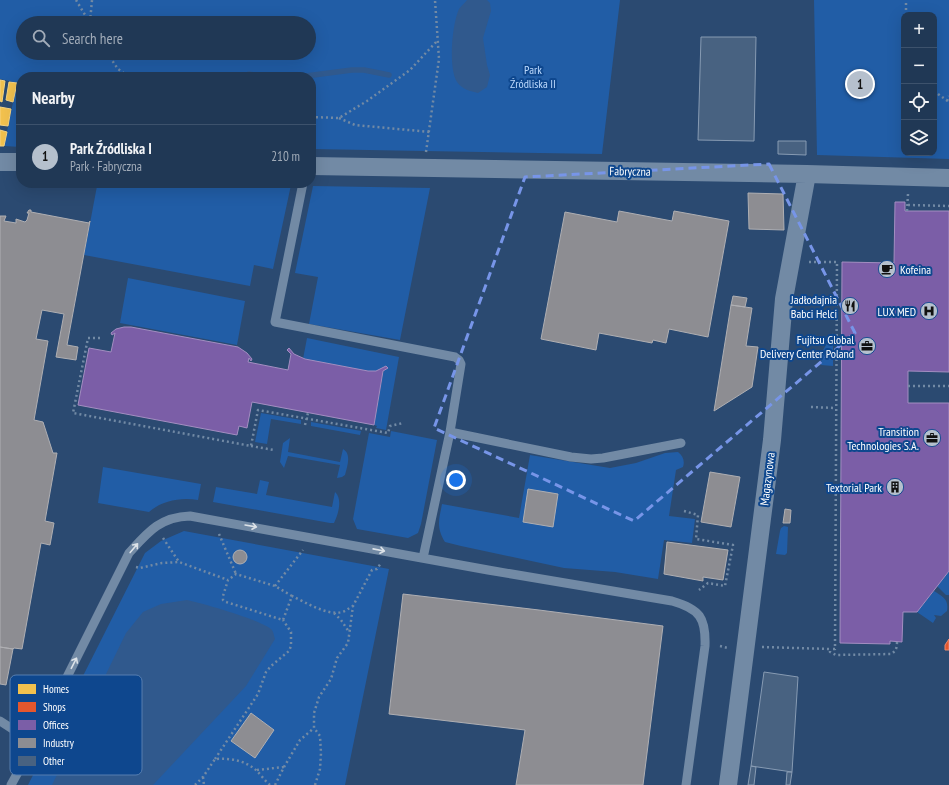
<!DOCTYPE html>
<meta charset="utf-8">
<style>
:root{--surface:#203855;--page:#2d435f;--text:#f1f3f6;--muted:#a2acb9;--line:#3d526c;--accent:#b5c0cd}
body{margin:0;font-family:"PT Sans Narrow",sans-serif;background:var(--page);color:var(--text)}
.controls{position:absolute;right:12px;top:12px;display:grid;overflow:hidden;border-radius:8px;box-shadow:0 4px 16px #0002}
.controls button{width:36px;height:36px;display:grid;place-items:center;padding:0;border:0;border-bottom:1px solid var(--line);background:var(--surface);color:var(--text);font:20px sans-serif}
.you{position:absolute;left:456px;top:480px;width:14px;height:14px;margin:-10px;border:3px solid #fff;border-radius:50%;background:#1a73e8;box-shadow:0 0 0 6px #1a73e833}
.badge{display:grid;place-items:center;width:26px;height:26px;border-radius:50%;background:var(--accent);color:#111;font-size:13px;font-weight:700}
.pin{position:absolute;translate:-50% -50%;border:2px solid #fff;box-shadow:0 1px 4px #0006}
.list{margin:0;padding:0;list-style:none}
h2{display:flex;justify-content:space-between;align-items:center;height:52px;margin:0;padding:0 16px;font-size:17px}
h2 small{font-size:13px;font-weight:400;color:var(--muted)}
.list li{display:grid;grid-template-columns:26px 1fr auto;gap:12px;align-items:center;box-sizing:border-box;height:64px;padding:0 16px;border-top:1px solid var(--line)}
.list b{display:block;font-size:15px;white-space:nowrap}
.list p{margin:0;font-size:13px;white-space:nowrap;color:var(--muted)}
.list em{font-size:13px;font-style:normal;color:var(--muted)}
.icon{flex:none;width:22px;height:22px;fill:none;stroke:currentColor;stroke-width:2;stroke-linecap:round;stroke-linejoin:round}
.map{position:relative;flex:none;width:949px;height:785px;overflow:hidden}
.search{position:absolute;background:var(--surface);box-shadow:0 4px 16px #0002;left:16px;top:16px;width:300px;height:44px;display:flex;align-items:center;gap:10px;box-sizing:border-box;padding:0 14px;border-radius:22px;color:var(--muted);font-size:15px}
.panel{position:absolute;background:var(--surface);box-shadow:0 4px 16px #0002;left:16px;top:72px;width:300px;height:116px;border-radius:16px}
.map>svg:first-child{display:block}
.green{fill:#215da6;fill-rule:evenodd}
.water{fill:#30598d}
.homes{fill:#f2c14e;stroke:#f6d483}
.shops{fill:#e4572e;stroke:#ec896d}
.offices{fill:#7b5ea7;stroke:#a38ec1}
.industry{fill:#8d8d92;stroke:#afafb3}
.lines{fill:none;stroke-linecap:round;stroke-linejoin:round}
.stream{stroke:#30598d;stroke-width:5.5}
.building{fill:#486281;stroke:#879bb3}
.path{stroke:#728aa5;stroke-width:2.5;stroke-dasharray:2 3;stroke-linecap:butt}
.lane{stroke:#728aa5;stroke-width:9}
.street{stroke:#728aa5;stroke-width:18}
.oneway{stroke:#dce2e8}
.marked{fill:none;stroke:#7795e8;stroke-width:3;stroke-dasharray:8 5;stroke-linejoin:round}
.labels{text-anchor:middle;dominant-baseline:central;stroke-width:4;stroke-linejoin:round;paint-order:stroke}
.park-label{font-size:12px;fill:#bedbfe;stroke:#0e478e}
.street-label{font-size:12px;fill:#fff;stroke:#0e478e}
.poi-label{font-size:12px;fill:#fff;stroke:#0e478e;text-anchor:end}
.key{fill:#0e478e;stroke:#567eb0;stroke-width:1}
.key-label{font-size:11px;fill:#fff}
</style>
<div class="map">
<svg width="949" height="785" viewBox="0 0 949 785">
<rect width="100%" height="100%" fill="#2b4a71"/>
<path class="green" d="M 0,0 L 620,0 L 602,154 L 311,149 L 311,77 L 21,77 L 21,147 L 4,146 L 17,83 L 0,79 ZM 23,23 L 309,23 L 309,53 L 23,53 Z
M 814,0 L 949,0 L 949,159 L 817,155 ZM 904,15 L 934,15 L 934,153 L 904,153 Z
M 291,185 L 273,269 L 254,265 L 250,286 L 84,255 L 97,186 Z
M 313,186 L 430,188 L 400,340 L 309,324 L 318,277 L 295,273 Z
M 128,278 L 245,301 L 237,345 L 120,323 Z
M 833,333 L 833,366 L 821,365 L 822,352 Z
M 307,338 L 399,357 L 386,430 L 376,428 L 377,426 L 374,425 L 384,368 L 376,371 L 368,371 L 303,359 Z
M 261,413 L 301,420 L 301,424 L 271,419 L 267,444 L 255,442 Z
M 311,422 L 361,431 L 360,435 L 311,426 Z
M 391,431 L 437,440 L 421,524 L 418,533 L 408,538 L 357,529 L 353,519 L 369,433 L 390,437 Z
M 290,438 L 288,452 L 340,462 L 343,449 C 352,454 347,467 345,475 L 342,477 L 337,478 L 340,465 L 288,456 L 284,468 L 280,462 L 283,443 Z
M 678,452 C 683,456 685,461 683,467 L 676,470 L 669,516 L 695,519 L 692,543 L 664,540 L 658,579 L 615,572 L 564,568 L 461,546 L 445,542 C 436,527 439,520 442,504 L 519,518 L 530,455 L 610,468 L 636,463 L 665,453 Z
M 103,467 L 201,484 L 198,500 C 182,497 162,500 149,512 L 98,503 Z
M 260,480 L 269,482 L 266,495 L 332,507 L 335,492 C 343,499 338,515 334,523 L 330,523 L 213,502 L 216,487 L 257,494 Z
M 784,526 L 788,527 L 787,553 L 785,555 L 776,554 L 780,531 L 781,528 Z
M 184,531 L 389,569 L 345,785 L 28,785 L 145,553 L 161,541 Z
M 949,571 L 949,595 L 946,595 L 937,586 Z
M 934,591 C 943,597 949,599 947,611 L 941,616 L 934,615 L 936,618 L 933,623 L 917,612 Z"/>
<path class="water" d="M 467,0 L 487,0 L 490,3 L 491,11 L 483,38 L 487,65 L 490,75 L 487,87 L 478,93 C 470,91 463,90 457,82 C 448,68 452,24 459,9 C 461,6 465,3 467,0 Z
M 187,600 C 201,603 265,621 272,630 C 274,633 274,637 275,639 L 246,686 L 153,785 L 52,785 L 126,633 L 143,612 L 161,604 Z"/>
<path class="homes" d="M 0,80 L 5,81 L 2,102 L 0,101 Z
M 9,82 L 17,83 L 13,102 L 6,100 Z
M 0,107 L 11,109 L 8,126 L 0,125 Z
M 0,130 L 7,132 L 4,146 L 0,146 Z"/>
<path class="shops" d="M 949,639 L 949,650 L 945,650 L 945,645 Z"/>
<path class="offices" d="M 895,202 L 905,202 L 905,211 L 949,211 L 949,372 L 908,371 L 908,403 L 949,403 L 949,571 L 917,612 L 903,612 L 902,642 L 890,641 L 890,644 L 840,643 L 842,262 L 894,263 Z
M 124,327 L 131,327 L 238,347 L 247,353 L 252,359 L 251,361 L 249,358 L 248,362 L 288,370 L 291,354 L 287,350 L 289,348 L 294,354 L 305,359 L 368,371 L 376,371 L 386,366 L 388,368 L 383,371 L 374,425 L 252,402 L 247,428 L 239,426 L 237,435 L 78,405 L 89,348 L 111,352 L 115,333 L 112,335 L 111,333 L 116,329 Z"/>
<path class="industry" d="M 748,193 L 783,194 L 784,230 L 749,229 Z
M 29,210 L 31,210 L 31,212 L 89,223 L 90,221 L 67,345 L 78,347 L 76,360 L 56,357 L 64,314 L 42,310 L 36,339 L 48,341 L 34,420 L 43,422 L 53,453 L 57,453 L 45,521 L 54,523 L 50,545 L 41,543 L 22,649 L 14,648 L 13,649 L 0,647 L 0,216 L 6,216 L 4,221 L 16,223 L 16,219 L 25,222 L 27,220 L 29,213 L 27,213 Z
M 619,211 L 672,221 L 674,211 L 729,221 L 708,337 L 669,329 L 666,343 L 653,340 L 652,343 L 599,333 L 596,350 L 541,339 L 565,212 L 617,222 Z
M 733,296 L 747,298 L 745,307 L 731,305 Z
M 731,305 L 752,308 L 746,346 L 758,347 L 752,387 L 714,411 Z
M 710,472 L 740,477 L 731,527 L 701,522 Z
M 528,489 L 558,494 L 553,527 L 523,522 Z
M 785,509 L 791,510 L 790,523 L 783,523 Z
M 667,542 L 728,550 L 723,580 L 703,577 L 703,581 L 664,574 Z
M233 557a7 7 0 1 1 14 0a7 7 0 1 1-14 0Z
M 403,594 L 539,610 L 663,626 L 643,785 L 516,785 L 525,730 L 389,714 Z
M 0,647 L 13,649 L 6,685 L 0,684 Z
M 251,713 L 274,730 L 255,758 L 231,741 Z"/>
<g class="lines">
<path class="stream" d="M 249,74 L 262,77
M 298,77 L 352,70 L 364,70 L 389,75"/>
</g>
<path class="building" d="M 701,37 L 756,37 L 754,141 L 698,140 Z
M 778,141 L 806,141 L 806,155 L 778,154 Z
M 764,672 L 798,677 L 792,772 L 751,766 Z
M 751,766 L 756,767 L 754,785 L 748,785 Z
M 787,772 L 792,772 L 790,785 L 786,785 Z"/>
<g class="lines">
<path class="path" d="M 76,0 L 90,23
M 906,15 L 906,0
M 90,22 L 92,0
M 107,53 L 118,69 L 129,77
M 934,91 L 949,102
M 947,101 L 949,96
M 311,117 L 339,118 L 367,101 L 410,70 L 437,41
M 339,118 L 355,125 L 430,132
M 426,152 L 439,59 L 435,0
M 908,205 L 949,206
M 907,211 L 908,194
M 809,262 L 837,262 L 835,649 L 830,649
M 100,338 L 88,338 L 73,413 L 251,446 L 258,410 L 388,433 L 390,426 L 403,423
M 908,386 L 949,386
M 811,407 L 836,408
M 305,425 L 308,413
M 251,446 L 274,450
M 684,511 L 698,515 L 696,539 L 733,545 L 725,586 L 708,583 L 699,590
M 219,534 L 236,574
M 163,538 L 179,562
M 136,567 L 140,568 L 162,563 L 179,562 L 228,580
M 275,586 L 303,550
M 292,596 L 275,586 L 236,574 L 228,580 L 223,596 L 223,600 L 226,602 L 283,620 L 292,596 C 305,602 327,616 342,612 C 346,611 349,608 353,606
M 334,613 L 341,620 L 349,632
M 720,646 L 728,648
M 762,647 L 830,649 L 830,652 L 836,655 L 891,654 C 896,651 897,648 897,642
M 215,759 L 258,694 L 266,672 L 271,666 L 289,651 L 291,646 L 291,632 L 283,620
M 257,770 L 284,767
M 203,777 L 204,785
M 195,785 L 203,777 L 215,759 C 230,758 245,760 257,771 C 261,775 265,781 270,785
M 275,785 L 284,767 L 300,740 L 314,728
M 315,785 L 320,769 L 321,753 L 320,736 L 314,728 L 314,713 L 319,697 L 331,679 L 337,658 L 348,643 L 353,606 L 372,570 L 377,569 L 381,563"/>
<path class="lane" d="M 303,183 L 275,322 L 455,357 L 459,360 L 461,364 L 450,432
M 423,558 L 450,432 L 571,457 L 591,459 L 603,458 L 681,443
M 0,721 L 34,743
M 11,785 L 34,743 L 129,553 C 148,532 160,517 190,516 L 488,570 L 672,601 C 700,609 706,618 705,646 L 686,785"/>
<path class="street" d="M 0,162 L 21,162
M 311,166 L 807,174 L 949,178
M 728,785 L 772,440 L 784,299 L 807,174"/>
</g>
<defs><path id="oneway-shaft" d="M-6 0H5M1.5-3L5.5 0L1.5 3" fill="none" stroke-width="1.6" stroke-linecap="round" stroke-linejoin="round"/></defs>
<g class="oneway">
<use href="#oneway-shaft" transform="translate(251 526) rotate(10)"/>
<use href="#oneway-shaft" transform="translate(134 548) rotate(-50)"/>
<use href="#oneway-shaft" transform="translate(379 550) rotate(11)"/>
<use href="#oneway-shaft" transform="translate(74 663) rotate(-63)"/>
</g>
<path class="marked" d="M 769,164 L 855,333 L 634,521 L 434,428 L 525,177 Z"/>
<defs>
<symbol id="cafe-disc" viewBox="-11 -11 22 22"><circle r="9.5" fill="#b5c0cd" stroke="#0e478e"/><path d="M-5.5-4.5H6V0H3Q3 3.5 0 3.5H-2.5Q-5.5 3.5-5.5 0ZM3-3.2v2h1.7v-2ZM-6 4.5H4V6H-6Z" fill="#111"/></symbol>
<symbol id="restaurant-disc" viewBox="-11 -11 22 22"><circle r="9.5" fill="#b5c0cd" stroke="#0e478e"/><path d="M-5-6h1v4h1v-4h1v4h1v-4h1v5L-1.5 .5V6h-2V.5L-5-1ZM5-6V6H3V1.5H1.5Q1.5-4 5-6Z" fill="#111"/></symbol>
<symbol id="hospital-disc" viewBox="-11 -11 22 22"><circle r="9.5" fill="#b5c0cd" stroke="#0e478e"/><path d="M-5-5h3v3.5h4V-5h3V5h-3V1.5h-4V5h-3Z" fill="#111"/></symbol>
<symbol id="office-disc" viewBox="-11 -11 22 22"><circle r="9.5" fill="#b5c0cd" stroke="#0e478e"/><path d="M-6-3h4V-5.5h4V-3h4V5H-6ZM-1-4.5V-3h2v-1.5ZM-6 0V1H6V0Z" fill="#111"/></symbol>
<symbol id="building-disc" viewBox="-11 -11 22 22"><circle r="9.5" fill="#b5c0cd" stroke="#0e478e"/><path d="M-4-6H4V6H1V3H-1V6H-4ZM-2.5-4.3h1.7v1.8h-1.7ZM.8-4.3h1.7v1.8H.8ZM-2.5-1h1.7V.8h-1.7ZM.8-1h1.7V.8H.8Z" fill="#111"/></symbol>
</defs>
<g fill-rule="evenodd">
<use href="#cafe-disc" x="877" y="259" width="20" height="20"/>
<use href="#restaurant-disc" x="840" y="296" width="20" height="20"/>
<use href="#hospital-disc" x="919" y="301" width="20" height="20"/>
<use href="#office-disc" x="857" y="336" width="20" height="20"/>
<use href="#office-disc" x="922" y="428" width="20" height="20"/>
<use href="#building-disc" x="885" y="477" width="20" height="20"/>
</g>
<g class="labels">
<g class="park-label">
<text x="533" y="69">Park<tspan x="533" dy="14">Źródliska II</tspan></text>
</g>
<g class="street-label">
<text transform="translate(630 171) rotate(1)">Fabryczna</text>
<text transform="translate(767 479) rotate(-83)">Magazynowa</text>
</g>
<g class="poi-label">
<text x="900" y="269" text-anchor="start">Kofeina</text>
<text x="837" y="299">Jadłodajnia<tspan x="837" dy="14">Babci Helci</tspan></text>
<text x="916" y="311">LUX MED</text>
<text x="854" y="339">Fujitsu Global<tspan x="854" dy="14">Delivery Center Poland</tspan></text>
<text x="919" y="431">Transition<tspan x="919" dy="14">Technologies S.A.</tspan></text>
<text x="882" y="487">Textorial Park</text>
</g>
</g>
<rect x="10" y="675" width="132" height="100" rx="6" class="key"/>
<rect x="18" y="684" width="18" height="10" fill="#f2c14e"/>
<rect x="18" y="702" width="18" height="10" fill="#e4572e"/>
<rect x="18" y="720" width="18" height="10" fill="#7b5ea7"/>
<rect x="18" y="738" width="18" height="10" fill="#8d8d92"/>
<rect x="18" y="756" width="18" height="10" fill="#486281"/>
<g class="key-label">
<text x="43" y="693">Homes</text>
<text x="43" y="711">Shops</text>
<text x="43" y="729">Offices</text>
<text x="43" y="747">Industry</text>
<text x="43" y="765">Other</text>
</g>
</svg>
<div class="controls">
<button>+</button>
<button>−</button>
<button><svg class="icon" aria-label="locate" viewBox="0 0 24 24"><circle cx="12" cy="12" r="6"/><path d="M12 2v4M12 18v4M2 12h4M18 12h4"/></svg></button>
<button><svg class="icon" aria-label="layers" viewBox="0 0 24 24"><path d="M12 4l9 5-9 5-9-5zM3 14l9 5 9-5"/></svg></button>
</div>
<div class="you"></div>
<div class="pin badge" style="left:860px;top:84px">1</div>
<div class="search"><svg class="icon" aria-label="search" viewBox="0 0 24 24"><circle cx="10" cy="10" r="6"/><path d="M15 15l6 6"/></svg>Search here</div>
<section class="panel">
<h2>Nearby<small></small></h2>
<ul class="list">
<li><span class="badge">1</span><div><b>Park Źródliska I</b><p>Park · Fabryczna</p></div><em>210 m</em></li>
</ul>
</section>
</div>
